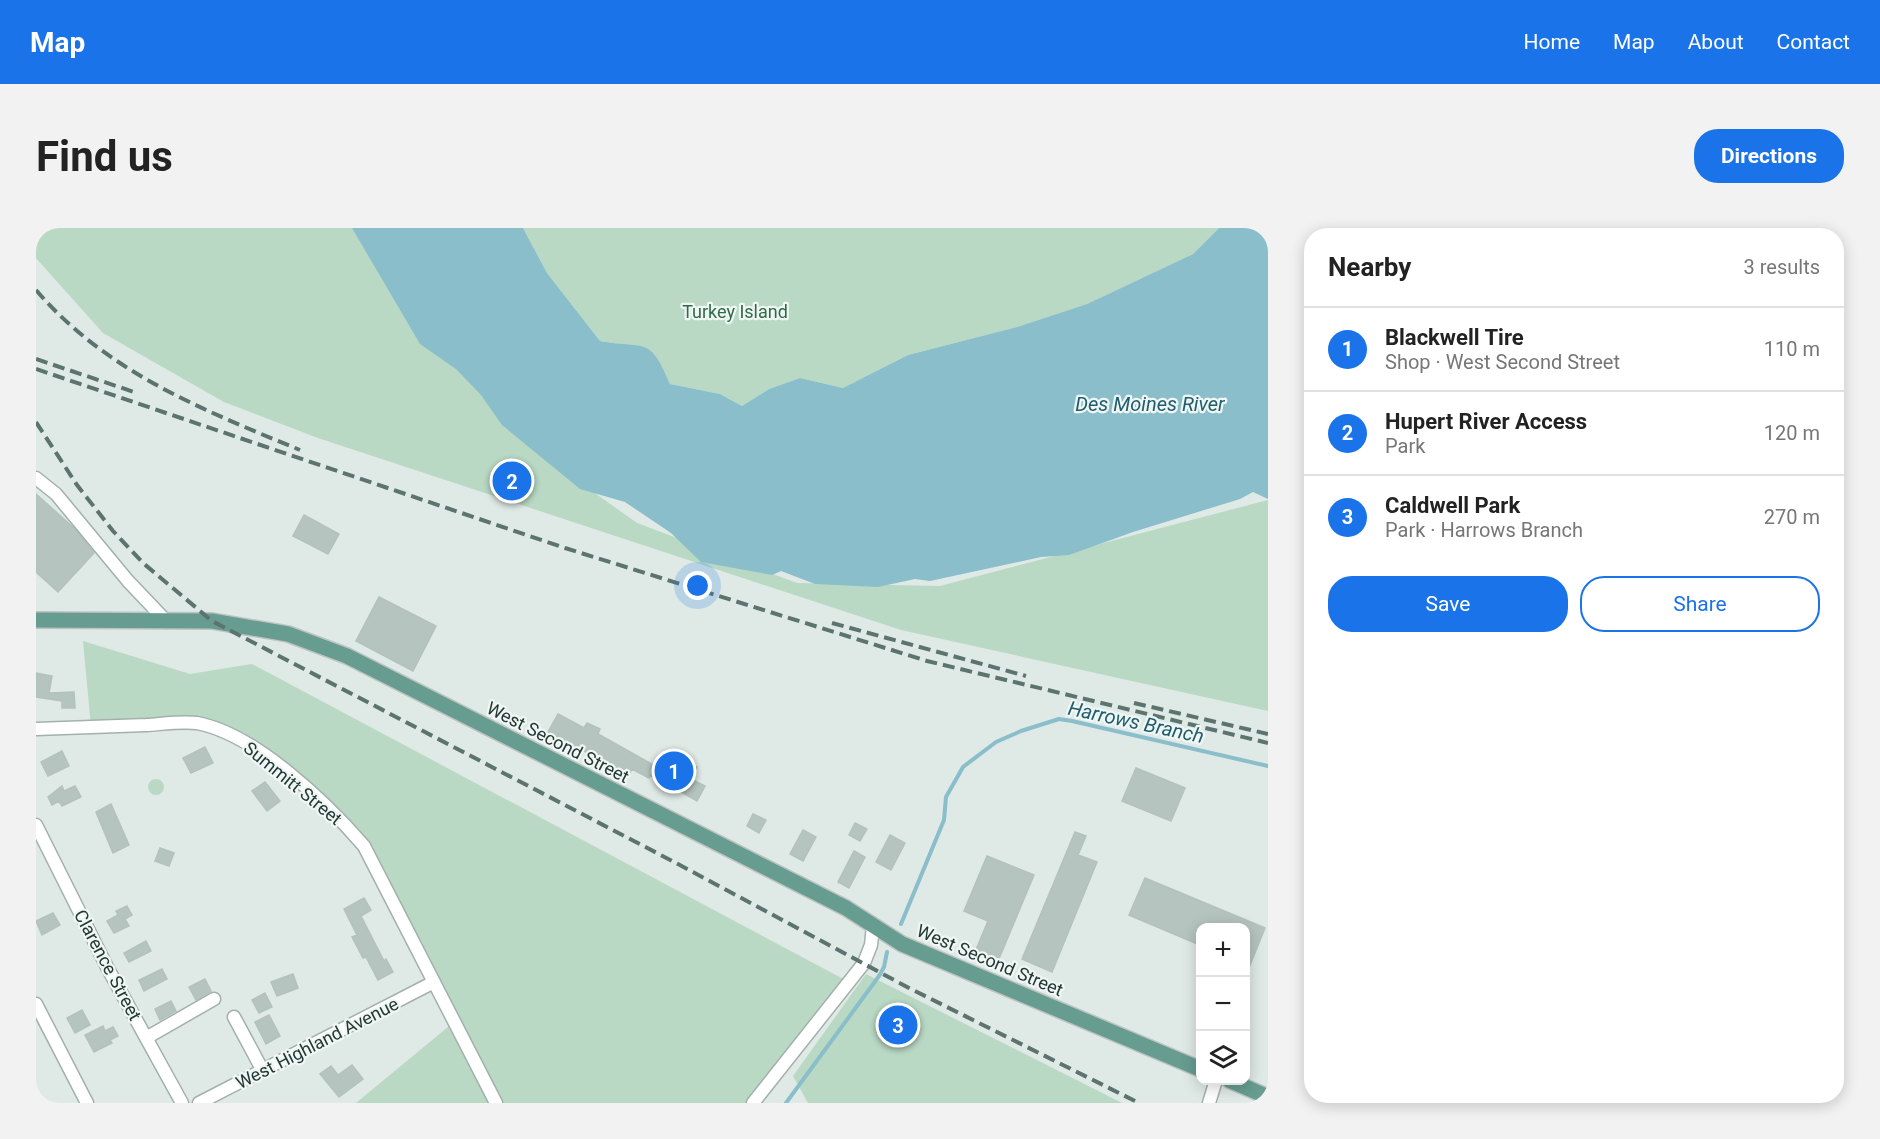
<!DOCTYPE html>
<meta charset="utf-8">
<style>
:root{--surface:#fff;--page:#f2f2f2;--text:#222;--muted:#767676;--line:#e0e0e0;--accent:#1a73e8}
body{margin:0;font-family:Roboto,sans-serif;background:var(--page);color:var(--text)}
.controls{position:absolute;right:18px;bottom:18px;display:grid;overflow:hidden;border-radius:12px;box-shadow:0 3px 15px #0003}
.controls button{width:54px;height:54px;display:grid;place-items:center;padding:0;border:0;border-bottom:2px solid var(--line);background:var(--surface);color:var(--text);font:30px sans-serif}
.you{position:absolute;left:662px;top:358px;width:21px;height:21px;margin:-15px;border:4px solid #fff;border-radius:50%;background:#1a73e8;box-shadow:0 0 0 9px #1a73e833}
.badge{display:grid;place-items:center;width:39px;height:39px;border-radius:50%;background:var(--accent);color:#fff;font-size:20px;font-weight:700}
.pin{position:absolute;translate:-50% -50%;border:3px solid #fff;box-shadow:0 2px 6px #0006}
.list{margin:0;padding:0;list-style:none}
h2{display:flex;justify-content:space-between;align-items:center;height:78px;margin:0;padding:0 24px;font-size:26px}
h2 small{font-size:20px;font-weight:400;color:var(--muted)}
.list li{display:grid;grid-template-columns:39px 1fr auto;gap:18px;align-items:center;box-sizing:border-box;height:84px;padding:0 24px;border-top:2px solid var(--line)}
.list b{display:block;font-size:22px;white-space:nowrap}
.list p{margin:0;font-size:20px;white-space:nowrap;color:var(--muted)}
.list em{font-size:20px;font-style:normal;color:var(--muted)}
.actions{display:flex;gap:12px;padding:18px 24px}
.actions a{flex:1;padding:14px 0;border:2px solid var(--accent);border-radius:24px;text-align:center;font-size:21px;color:var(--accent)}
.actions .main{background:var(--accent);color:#fff}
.icon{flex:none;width:33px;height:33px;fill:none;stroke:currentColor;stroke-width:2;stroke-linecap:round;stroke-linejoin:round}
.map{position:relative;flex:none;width:1232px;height:875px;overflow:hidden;border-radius:24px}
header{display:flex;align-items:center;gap:36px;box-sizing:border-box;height:84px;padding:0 30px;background:var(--accent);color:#fff}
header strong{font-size:28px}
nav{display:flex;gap:33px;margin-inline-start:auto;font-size:21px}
.intro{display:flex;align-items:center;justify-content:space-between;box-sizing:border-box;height:144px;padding:0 36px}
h1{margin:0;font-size:42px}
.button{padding:15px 27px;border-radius:24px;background:var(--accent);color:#fff;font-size:21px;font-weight:700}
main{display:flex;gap:36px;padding:0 36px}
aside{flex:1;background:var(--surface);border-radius:24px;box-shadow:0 3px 15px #0003}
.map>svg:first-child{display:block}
.green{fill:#b9d9c4}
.water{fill:#8abecb}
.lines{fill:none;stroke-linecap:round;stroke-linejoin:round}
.stream{stroke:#8abecb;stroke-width:4}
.building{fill:#b5c4be;stroke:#b2c2bd;stroke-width:1.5}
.minor-casing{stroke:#a3b0ac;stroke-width:15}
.major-casing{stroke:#bdc3c2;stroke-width:18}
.minor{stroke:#fff;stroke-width:12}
.major{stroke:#679c91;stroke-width:15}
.rail{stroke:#5c746f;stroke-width:4;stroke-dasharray:12 6;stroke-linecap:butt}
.labels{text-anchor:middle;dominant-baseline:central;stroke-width:4.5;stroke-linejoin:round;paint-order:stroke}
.park-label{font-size:18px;fill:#2f6c49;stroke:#eff6f3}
.street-label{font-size:18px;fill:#223833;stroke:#eff6f3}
.water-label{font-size:20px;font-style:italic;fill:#205e6f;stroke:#eff6f3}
</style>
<header>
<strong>Map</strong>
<nav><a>Home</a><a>Map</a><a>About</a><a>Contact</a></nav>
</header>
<div class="intro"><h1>Find us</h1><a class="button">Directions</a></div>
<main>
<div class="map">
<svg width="1232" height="875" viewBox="0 0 1232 875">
<rect width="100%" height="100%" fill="#dfe9e5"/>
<path class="green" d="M 0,0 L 337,0 L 515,234 L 601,295 L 761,355 L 904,358 L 1232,272 L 1232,483 L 865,402 L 282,210 L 188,174 L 67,105 L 0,30 Z
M 487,0 L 1183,0 L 1157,26 L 1051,76 L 981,99 L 872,127 L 807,160 L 764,150 L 733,161 L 706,178 L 684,166 L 634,156 C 615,108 608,121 564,113 L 511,45 Z
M 47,413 L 154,446 L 216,436 L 813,754 L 717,875 L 320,875 L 418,794 L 328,618 L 226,525 L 158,495 L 55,499 Z
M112 559a8 8 0 1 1 16 0a8 8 0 1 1-16 0Z
M 830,746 L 1086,875 L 772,875 L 757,848 Z"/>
<path class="water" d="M 316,0 L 487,0 L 511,45 L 564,113 C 609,121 614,107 634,156 L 684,166 L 706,178 L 733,161 L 764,150 L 807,160 L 872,127 L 981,99 L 1051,76 L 1157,26 L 1183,0 L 1232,0 L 1232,271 L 1217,264 L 1204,271 L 1097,304 L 1033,327 L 1005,329 L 894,353 L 879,351 L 842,359 L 779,356 L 745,343 L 736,347 L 665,334 L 635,305 L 589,274 L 544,261 L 466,197 L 445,167 L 420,141 L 384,116 Z"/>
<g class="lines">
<path class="stream" d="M 865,696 L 908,592 L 910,569 L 927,539 L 960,514 L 985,503 L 1023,491 L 1036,493 L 1232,538
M 750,875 L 843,748 L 848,739 L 851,724"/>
</g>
<path class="building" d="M 0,266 L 39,301 L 58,325 L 22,364 L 0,344 Z
M 268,287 L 303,306 L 292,326 L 257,308 Z
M 343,369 L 400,398 L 377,443 L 320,413 Z
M 0,445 L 16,448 L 13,465 L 38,464 L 39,480 L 26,480 L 26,473 L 0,469 Z
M 522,486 L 548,500 L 551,495 L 564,501 L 562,506 L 621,539 L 629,523 L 661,539 L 655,551 L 669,558 L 661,573 L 615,547 L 613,550 L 596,541 L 593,547 L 512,504 Z
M 169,519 L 177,535 L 155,545 L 147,530 Z
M 26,523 L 33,538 L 12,548 L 5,534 Z
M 1100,540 L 1149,560 L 1135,593 L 1086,573 Z
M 229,554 L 244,573 L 231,583 L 216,563 Z
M 26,558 L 28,563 L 39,558 L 45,569 L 26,578 L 23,573 L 16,577 L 12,569 Z
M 75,576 L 93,617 L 77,625 L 60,584 Z
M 717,586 L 730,592 L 723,605 L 711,598 Z
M 819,595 L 831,601 L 824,613 L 813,607 Z
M 767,602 L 780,609 L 767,633 L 754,626 Z
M 1039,604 L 1050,608 L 1042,627 L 1061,634 L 1016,744 L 986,731 Z
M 854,607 L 869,615 L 855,642 L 840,634 Z
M 124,620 L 138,625 L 133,638 L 119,633 Z
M 818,623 L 829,629 L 813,660 L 802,654 Z
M 951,628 L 998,647 L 962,733 L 939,724 L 952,693 L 928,683 Z
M 1109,650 L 1229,700 L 1210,747 L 1209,699 L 1164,699 L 1164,717 L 1093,687 Z
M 328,670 L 335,682 L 325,688 L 348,733 L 350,731 L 357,744 L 342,752 L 330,729 L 327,730 L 316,709 L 321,707 L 308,681 Z
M 91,678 L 96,687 L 89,691 L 93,698 L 78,705 L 71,693 L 82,687 L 80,683 Z
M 17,685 L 24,697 L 6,707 L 0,693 Z
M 110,713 L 115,723 L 93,734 L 88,725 Z
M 126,741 L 131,751 L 108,763 L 103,752 Z
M 257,746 L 262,760 L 241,768 L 235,754 Z
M 169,751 L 175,763 L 160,772 L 153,759 Z
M 229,765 L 236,779 L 223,785 L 216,772 Z
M 135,773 L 140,783 L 124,792 L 119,781 Z
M 46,782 L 54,797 L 39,805 L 31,790 Z
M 233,787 L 244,808 L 230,816 L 219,794 Z
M 67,798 L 69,803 L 77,799 L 82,808 L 74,812 L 76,815 L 58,824 L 49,807 Z
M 316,837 L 327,851 L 303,869 L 284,846 L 295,838 L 302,847 Z"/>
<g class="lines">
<defs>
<path id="minor" d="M 0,250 L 20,266 L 92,353 L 131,394
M 0,501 C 37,500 73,498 110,497 C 126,496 145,493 161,495 C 219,506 290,574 328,618 L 460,875
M 0,597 L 71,739 L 146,875
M 0,776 L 51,875
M 198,789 L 227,843
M 110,810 L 178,771
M 163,875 L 398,754
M 717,875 L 828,735 L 835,717 L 837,698
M 1173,875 L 1180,852"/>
<path id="major" d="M 0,392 L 176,393 L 252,406 L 311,428 L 810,680 L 866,716 L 1164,841
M 1193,852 L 1232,869"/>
</defs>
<use href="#minor" class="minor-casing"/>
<use href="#major" class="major-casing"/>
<use href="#minor" class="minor"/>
<use href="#major" class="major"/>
<path class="rail" d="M 0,62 C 70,144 167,182 264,222
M 0,131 L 101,165
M 0,141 L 529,320 L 891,433 L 1232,515
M 0,194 L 41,257 L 77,303 L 107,335 L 176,393 L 642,636 L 873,760 L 1103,875
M 796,395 L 990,448
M 1098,475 L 1232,506"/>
</g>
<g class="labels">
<g class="park-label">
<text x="699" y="83">Turkey Island</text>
</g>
<g class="street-label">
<text transform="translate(522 514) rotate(27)">West Second Street</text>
<text transform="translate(257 555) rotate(39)">Summitt Street</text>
<text transform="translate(954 732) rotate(23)">West Second Street</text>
<text transform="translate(72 737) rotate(62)">Clarence Street</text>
<text transform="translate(281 815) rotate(-27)">West Highland Avenue</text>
</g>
<g class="water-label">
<text x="1114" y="176">Des Moines River</text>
<text transform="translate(1100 494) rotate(12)">Harrows Branch</text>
</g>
</g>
</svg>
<div class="controls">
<button>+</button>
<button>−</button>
<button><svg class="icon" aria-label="layers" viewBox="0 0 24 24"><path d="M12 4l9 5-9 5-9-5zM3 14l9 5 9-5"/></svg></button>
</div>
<div class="you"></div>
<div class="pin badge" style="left:638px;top:543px">1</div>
<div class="pin badge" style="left:476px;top:253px">2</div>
<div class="pin badge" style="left:862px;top:797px">3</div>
</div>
<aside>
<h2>Nearby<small>3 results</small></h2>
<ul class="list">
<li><span class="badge">1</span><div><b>Blackwell Tire</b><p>Shop · West Second Street</p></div><em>110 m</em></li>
<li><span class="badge">2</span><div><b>Hupert River Access</b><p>Park</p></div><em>120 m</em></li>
<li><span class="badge">3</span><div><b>Caldwell Park</b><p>Park · Harrows Branch</p></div><em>270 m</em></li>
</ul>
<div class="actions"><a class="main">Save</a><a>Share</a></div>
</aside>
</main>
